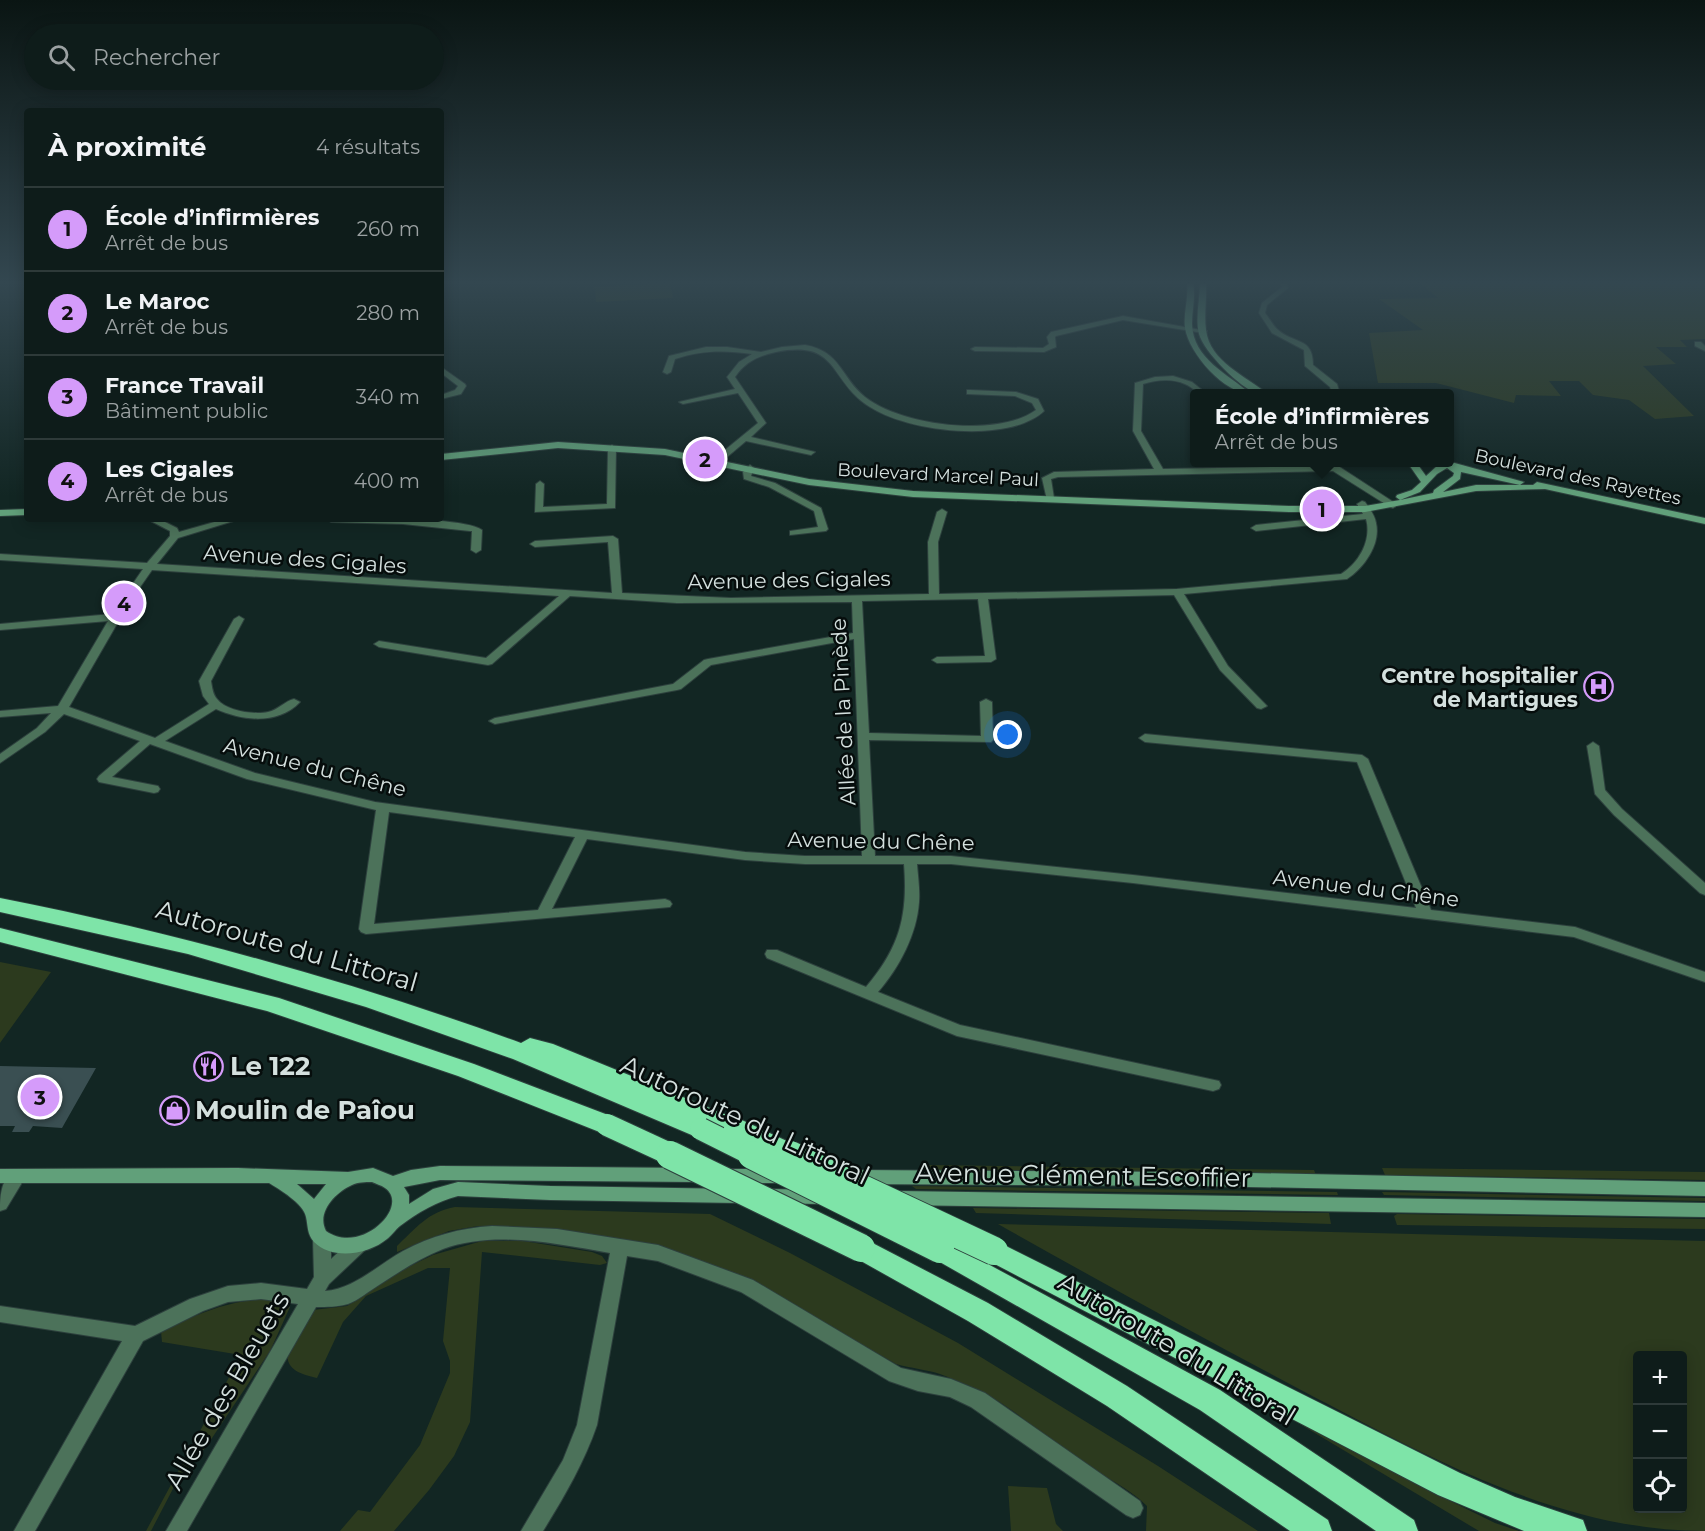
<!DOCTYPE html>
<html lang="fr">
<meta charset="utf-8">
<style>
:root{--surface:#0e1c1a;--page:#172523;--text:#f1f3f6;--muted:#9ba1a2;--line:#2e3a39;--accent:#d59bfa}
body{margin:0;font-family:Montserrat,sans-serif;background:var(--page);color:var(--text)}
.controls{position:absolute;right:18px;bottom:18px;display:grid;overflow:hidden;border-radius:6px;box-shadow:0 3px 15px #0003}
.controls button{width:54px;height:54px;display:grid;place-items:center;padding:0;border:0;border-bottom:2px solid var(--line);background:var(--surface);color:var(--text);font:30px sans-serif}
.you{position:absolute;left:1008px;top:735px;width:21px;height:21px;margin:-15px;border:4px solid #fff;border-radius:50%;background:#1a73e8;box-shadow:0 0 0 9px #1a73e833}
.badge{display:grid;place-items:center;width:39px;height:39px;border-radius:50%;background:var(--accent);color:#111;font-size:20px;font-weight:700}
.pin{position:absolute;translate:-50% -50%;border:3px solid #fff;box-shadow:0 2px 6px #0006}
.popup{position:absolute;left:1190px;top:389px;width:264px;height:78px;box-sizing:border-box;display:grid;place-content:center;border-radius:6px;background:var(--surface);filter:drop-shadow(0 2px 4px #0005);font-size:20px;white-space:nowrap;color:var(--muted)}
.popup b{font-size:22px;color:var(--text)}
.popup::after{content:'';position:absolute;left:50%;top:100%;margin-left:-12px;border:12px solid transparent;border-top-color:var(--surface)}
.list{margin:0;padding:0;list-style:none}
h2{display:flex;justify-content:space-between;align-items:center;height:78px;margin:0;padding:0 24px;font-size:26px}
h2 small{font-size:20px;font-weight:400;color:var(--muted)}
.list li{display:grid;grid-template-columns:39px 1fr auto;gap:18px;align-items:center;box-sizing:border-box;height:84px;padding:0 24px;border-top:2px solid var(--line)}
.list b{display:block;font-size:22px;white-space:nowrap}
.list p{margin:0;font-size:20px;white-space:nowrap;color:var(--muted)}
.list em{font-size:20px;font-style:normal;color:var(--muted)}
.icon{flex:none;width:33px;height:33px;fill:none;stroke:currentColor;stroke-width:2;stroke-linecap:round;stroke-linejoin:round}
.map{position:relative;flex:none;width:1705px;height:1531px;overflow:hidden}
.search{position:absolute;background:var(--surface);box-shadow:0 3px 15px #0003;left:24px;top:24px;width:420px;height:66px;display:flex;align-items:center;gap:15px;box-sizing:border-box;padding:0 21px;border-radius:33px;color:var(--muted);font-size:22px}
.panel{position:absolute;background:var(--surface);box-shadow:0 3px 15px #0003;left:24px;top:108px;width:420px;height:414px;border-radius:6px}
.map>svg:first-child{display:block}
.green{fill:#2c3a1e;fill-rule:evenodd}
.building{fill:#3a4f52}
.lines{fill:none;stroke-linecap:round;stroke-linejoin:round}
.street-casing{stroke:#2d403d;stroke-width:2}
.secondary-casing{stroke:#2d403d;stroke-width:2}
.highway-casing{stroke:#2d403d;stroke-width:2}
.street{fill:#4c725a;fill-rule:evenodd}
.secondary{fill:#61a07a;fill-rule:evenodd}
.highway{fill:#7ee4a8;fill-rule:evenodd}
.highway-bridge-far1-casing{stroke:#2d403d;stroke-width:24;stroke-linecap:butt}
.highway-bridge-casing{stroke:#2d403d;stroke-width:30;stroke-linecap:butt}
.highway-bridge-far1{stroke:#7ee4a8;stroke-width:22}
.highway-bridge{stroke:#7ee4a8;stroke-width:28}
.labels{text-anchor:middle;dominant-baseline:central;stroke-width:5;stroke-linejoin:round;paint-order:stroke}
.far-street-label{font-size:18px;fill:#d4e0de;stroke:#060d0c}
.street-label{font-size:21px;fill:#d4e0de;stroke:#060d0c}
.poi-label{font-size:21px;font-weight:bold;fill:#d4e0de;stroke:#060d0c;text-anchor:end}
.near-street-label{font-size:26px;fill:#d4e0de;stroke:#060d0c}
.near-poi-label{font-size:26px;font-weight:bold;fill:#d4e0de;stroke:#060d0c;text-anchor:start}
</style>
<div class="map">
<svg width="1705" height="1531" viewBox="0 0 1705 1531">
<rect width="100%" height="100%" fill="#122623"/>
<path class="green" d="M 1419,282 L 1705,282 L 1705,339 L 1680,340 L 1687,347 L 1656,347 L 1676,364 L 1643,366 L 1694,416 L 1655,419 L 1629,400 L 1593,395 L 1579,381 L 1549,381 L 1561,396 L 1516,395 L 1514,403 L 1436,383 L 1378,383 L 1369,333 L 1423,330 L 1379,299 L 1438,298 Z
M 670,283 L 673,298 L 596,302 L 595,287 Z
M 0,962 L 51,972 L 0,1043 Z
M 926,1165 L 1314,1170 L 1316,1175 L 926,1170 Z
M 1382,1168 L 1705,1172 L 1705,1180 L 1385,1175 Z
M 912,1186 L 1337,1192 L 1338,1195 L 916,1189 Z
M 1382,1192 L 1705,1198 L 1705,1201 L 1384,1195 Z
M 455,1207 L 710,1214 L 790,1253 L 958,1343 L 1158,1466 L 1258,1531 L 1146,1531 L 1147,1506 C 1130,1488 1094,1471 1071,1457 C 1049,1443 1031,1423 1010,1409 C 989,1394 964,1383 940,1374 C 928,1370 910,1368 896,1364 L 742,1278 L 571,1232 L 478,1226 L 449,1231 L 397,1252 L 397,1246 C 415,1229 429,1211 455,1207 Z
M 973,1208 L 1329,1213 L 1331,1224 L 976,1213 Z
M 1397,1214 L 1705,1219 L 1705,1229 L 1397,1225 L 1394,1216 Z
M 998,1224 L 1705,1241 L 1705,1531 C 1559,1531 1427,1456 1301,1390 C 1199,1336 1099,1281 998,1224 ZM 1638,1356 L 1682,1356 L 1682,1508 L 1638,1508 Z
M 482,1241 L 523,1241 L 592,1252 L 602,1256 L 607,1263 L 600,1265 L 482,1252 L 470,1422 L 454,1456 L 429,1490 L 394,1531 L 340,1531 L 358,1510 L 370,1512 L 420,1445 L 450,1373 L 450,1361 L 443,1341 L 450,1268 L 428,1268 L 366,1296 L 343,1322 L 317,1378 C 301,1374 287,1371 287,1353 L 313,1310 L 347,1306 L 406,1268 L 433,1255 Z
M 269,1299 L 285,1302 L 290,1307 L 270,1351 L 206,1447 L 176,1483 L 151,1531 L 146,1531 L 241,1355 L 162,1342 L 161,1331 C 199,1314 227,1300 269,1299 Z
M 1283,1414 L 1424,1488 L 1495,1523 L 1519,1531 L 1479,1531 Z
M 1008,1486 L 1047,1488 L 1056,1524 L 1063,1531 L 1011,1531 Z"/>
<path class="building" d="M 0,1066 L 96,1068 L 62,1128 L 33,1126 L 29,1132 L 12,1132 L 15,1126 L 0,1126 Z"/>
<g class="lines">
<defs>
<path id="street" d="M 1280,282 L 1286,282 L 1288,288 L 1267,305 L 1265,313 C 1269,318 1273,325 1277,329 C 1294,345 1313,336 1313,365 L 1337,384 L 1340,394 L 1332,394 L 1330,387 L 1305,366 L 1304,350 L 1272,333 L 1259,313 L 1262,303 L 1282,287 Z
M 1123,316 L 1207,331 L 1203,333 L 1123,320 L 1056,336 L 1055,337 L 1056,347 L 1044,352 L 975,351 L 971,349 L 975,347 L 1043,348 L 1049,344 L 1047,337 L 1051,332 Z
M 1695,342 L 1701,342 L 1705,346 L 1705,351 L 1695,346 Z
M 805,345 C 841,351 841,378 865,397 C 902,426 997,438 1036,410 L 1032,403 L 1015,396 L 967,394 L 967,390 L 970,390 L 1016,392 L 1038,399 L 1044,411 C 1009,444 908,432 870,407 C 828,381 840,339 776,352 C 758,356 745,362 735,377 L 766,423 L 751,437 L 815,452 L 811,455 L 746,441 L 720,463 L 714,463 L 714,459 L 758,423 L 738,393 L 683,404 L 679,402 L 735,389 L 727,377 L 739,362 L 752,354 C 725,350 702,350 675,359 L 671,372 L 667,374 L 663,372 L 669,356 L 706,347 L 727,347 L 761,352 L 782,347 Z
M 441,367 L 465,384 L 466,386 L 461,394 L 441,399 L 441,395 L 455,390 L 458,386 L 441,373 Z
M 1173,376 L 1192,382 L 1207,394 C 1197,394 1194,388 1185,384 C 1172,378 1156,380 1143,384 L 1141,431 L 1163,469 L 1325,466 L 1325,462 L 1332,462 L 1398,505 L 1393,508 L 1390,507 L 1333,471 L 1058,477 L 1051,479 L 1054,498 L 1050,501 L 1047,500 L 1042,478 L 1054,472 L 1154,469 L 1133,431 L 1135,383 L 1155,377 Z
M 612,445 L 616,448 L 615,508 L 535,512 L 536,484 L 540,481 L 544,484 L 543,507 L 607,504 L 608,448 Z
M 750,465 L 754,468 L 751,476 L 775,483 L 821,508 L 828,529 L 826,531 L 790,535 L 790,531 L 818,527 L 814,511 L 769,487 L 744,479 L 743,472 Z
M 1362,501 L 1365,502 C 1369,508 1375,515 1376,523 C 1381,544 1364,568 1347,579 L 1184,594 L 1228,666 L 1267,706 L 1261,709 L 1257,708 L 1220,670 L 1174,595 L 988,599 L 996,659 L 991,662 L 937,663 L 932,660 L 937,657 L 985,656 L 978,599 L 862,601 L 869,733 L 981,736 L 980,702 L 986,699 L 992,702 L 993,740 L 991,742 L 869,740 L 875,856 L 951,856 L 1133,875 L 1416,908 L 1357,762 L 1145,742 L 1139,738 L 1145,734 L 1362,755 L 1368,759 L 1431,910 L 1575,927 L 1705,972 L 1705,982 L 1574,937 L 1133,883 L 951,864 L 917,864 C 918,877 920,890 919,902 C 917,934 899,968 878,992 L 960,1025 L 1219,1081 L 1221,1085 L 1219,1089 L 1213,1091 L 957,1036 L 767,958 L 765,954 L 767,950 L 777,950 L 866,987 C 900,947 908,915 904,864 L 805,864 L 745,860 L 587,839 L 552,909 L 665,899 L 670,901 L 672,904 L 670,907 L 366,934 L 361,932 L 359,929 L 376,810 L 247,779 L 150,744 L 112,777 L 158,786 L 160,789 L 158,792 L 154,793 L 99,782 L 97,779 L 99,776 L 140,741 L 64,714 L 45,732 L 0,763 L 0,754 L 37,728 L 51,713 L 0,717 L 0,711 L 58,706 L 108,621 L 0,630 L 0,624 L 112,614 L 143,569 L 0,560 L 0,554 L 147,563 L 170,536 L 170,531 L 147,519 L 159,519 L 177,528 L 179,532 L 225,519 L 240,519 L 178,538 L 157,564 L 612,593 L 608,542 L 535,547 L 530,544 L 535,541 L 613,536 L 618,539 L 622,593 L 731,598 L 929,594 L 928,542 L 937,512 L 942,509 L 947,512 L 938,542 L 939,594 L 1177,589 L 1341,574 C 1359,563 1372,540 1366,519 L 1256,531 L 1251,528 L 1256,525 L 1363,514 L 1357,504 ZM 152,570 L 559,596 L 486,658 L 379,641 L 374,644 L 379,647 L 488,665 L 492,664 L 570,596 L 677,603 L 852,602 L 853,633 L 708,659 L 704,660 L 673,684 L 495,718 L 489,721 L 495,724 L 677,690 L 681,689 L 711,665 L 854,639 L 862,856 L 805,856 L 745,852 L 375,802 L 255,773 L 165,741 L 216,709 C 243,721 278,725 300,702 L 294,699 C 285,701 278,710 268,712 C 254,715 226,711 217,699 C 213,695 212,687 211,681 L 244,619 L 239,616 L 234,619 L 199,681 L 203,696 L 209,704 L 155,738 L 69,707 L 129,603 ZM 389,812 L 575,837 L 538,910 L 374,924 Z
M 326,519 C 355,519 463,516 482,530 L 481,550 L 476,553 L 471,550 L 472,531 L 470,531 L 403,524 L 331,522 Z
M 1593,742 L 1599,746 L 1605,790 L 1622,809 L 1705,883 L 1705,895 L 1700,893 L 1614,815 L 1595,794 L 1587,746 Z
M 18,1169 L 24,1171 L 26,1176 L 6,1209 L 0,1211 C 0,1196 1,1175 18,1169 Z
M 492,1226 L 557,1229 L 658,1245 L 753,1280 L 901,1368 L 951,1379 L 985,1393 L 1140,1501 L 1143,1508 L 1140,1515 L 1133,1518 L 1126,1515 L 971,1407 L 950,1397 L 918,1391 L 889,1381 L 741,1292 L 658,1261 L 627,1256 L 597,1425 C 584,1463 564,1497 543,1531 L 521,1531 L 563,1460 L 577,1425 L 610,1253 C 557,1244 495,1230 443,1249 C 420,1258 399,1272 379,1285 C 369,1291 359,1300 348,1304 C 337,1307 327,1307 316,1307 L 187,1531 L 166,1531 L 298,1304 L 261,1299 L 228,1302 L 203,1311 L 143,1341 L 35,1531 L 14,1531 L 122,1341 L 0,1322 L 0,1306 L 135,1326 L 190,1299 L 228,1286 L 261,1283 L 307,1289 L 314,1277 L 313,1239 L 316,1234 L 322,1231 L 328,1234 L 331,1239 L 331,1259 C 341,1251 352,1235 365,1240 L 368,1245 L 365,1250 L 329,1284 L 325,1291 C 354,1289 378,1265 403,1251 C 431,1236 460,1228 492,1226 Z"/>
<path id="secondary" d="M 1187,282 L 1193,282 C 1196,296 1192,310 1192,324 C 1193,359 1228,374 1251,394 C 1225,394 1189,354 1185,328 C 1183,313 1189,298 1187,282 Z
M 1200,282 L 1206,282 C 1207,298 1204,314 1206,330 C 1210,362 1246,376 1268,394 C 1264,394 1261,394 1258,394 C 1240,388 1204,352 1199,334 C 1195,318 1200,299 1200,282 Z
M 558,442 L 665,449 L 809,479 L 913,491 L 1289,506 L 1365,506 L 1400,500 L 1396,497 L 1397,495 L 1412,490 L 1421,482 L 1407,462 L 1416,462 L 1426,476 L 1437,466 L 1426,462 L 1451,462 L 1524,482 L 1520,485 L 1461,472 L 1460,479 L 1443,492 L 1476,485 L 1533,485 L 1537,482 L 1705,518 L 1705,524 L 1545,489 L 1476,491 L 1365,512 L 1289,512 L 913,497 L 809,485 L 665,455 L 558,448 L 441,460 L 441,454 ZM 1447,468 L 1454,473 L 1453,476 L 1434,490 L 1433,493 L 1400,500 L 1420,492 L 1437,474 Z
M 27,509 L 27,515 L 0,516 L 0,510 Z
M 440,1166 L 696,1168 L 702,1170 L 704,1175 L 702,1180 L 696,1182 L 440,1180 L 404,1187 L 409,1195 L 409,1204 L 433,1189 L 458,1182 L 550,1186 L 738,1189 L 744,1191 L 746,1196 L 744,1201 L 738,1203 L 550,1200 L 458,1196 C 438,1201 417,1213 400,1226 C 396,1229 392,1235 387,1239 C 369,1254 333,1261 314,1242 C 307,1234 308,1226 306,1217 C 304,1204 279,1189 269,1183 L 0,1183 L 0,1169 L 238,1168 L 348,1172 L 373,1168 L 393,1176 L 411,1170 ZM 372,1182 C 376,1184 381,1185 385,1188 C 411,1206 361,1256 326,1231 C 316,1212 336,1192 352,1185 C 358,1182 365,1182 372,1182 ZM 297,1184 L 326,1184 L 314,1199 Z
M 728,1169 L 777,1169 L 783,1171 L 785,1176 L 783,1181 L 777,1183 L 728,1183 L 722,1181 L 720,1176 L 722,1171 Z
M 854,1170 L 1201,1172 L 1705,1182 L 1705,1196 L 1201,1186 L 854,1184 L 848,1182 L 846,1177 L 848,1172 Z
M 770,1189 L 819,1190 L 825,1192 L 827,1197 L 825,1202 L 819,1204 L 770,1203 L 764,1201 L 762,1196 L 764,1191 Z
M 899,1191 L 1705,1203 L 1705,1217 L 899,1205 L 893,1203 L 891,1198 L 893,1193 Z"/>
<path id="highway" d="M 0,898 C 177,933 351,981 521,1043 L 530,1038 L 553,1044 L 744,1122 L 747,1129 L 744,1136 L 735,1139 L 713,1130 L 710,1136 L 701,1139 L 513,1059 L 366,1007 L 188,954 L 0,912 Z
M 0,928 L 279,998 L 474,1064 L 616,1118 L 619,1125 L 616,1132 L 607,1135 L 458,1076 L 267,1011 L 0,942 Z
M 861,1237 L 988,1303 L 1127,1386 L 1328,1520 L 1332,1531 L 1290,1531 L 1107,1406 L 968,1321 L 852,1256 L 848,1248 L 852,1240 Z
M 940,1238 L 1220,1390 L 1414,1520 L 1418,1531 L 1376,1531 L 1200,1410 L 931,1257 L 927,1249 L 931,1241 Z
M 994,1240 L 1460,1473 L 1515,1497 L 1583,1520 L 1587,1531 L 1524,1531 L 1438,1495 L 985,1259 L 981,1251 L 985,1243 Z"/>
</defs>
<use href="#street" class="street-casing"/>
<use href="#secondary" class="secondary-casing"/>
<use href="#highway" class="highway-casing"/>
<use href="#street" class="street"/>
<use href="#secondary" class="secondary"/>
<use href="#highway" class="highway"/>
<defs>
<path id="highway-bridge-far1" d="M 607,1125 L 674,1156
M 701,1129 L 755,1156
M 735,1129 L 793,1156"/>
<path id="highway-bridge" d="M 670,1155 L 861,1248
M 752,1155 L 940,1249
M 790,1155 L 994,1251"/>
</defs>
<use href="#highway-bridge-far1" class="highway-bridge-far1-casing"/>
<use href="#highway-bridge" class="highway-bridge-casing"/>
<use href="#highway-bridge-far1" class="highway-bridge-far1"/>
<use href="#highway-bridge" class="highway-bridge"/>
</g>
<linearGradient id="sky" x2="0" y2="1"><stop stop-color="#0a1513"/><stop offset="0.57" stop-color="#334750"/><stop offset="1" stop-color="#334750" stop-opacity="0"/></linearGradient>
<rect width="1705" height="496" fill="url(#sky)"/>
<defs>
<symbol id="hospital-ring" viewBox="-11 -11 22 22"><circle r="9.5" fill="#060d0c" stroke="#d59bfa" stroke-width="1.5"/><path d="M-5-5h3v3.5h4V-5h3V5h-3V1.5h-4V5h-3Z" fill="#d59bfa"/></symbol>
<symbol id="restaurant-ring" viewBox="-11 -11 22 22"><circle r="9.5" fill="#060d0c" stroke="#d59bfa" stroke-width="1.5"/><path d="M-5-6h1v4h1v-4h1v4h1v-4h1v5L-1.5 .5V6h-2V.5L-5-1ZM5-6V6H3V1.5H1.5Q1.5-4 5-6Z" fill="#d59bfa"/></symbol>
<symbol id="shop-ring" viewBox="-11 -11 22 22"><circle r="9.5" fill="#060d0c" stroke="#d59bfa" stroke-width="1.5"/><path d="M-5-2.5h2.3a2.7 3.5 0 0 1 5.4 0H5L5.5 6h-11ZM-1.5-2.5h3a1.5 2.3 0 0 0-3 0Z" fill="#d59bfa"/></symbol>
</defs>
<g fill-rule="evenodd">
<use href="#hospital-ring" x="1582" y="670" width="33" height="33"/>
<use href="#restaurant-ring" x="192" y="1050" width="33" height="33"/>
<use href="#shop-ring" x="158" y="1094" width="33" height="33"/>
</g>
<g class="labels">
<g class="far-street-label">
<text transform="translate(938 475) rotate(3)">Boulevard Marcel Paul</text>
<text transform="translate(1578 477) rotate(12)">Boulevard des Rayettes</text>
</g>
<g class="street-label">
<text transform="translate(305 559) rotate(4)">Avenue des Cigales</text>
<text transform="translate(789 580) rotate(-1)">Avenue des Cigales</text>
<text transform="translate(843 712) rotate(-93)">Allée de la Pinède</text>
<text transform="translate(315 767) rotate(14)">Avenue du Chêne</text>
<text transform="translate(881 841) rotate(1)">Avenue du Chêne</text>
<text transform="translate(1366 888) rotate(7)">Avenue du Chêne</text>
</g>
<g class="poi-label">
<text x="1578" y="675">Centre hospitalier<tspan x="1578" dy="24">de Martigues</tspan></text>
</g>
<g class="near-street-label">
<text transform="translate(287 946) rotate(16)">Autoroute du Littoral</text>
<text transform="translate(745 1120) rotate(25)">Autoroute du Littoral</text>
<text transform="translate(1083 1175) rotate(1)">Avenue Clément Escoffier</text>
<text transform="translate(1177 1349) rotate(31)">Autoroute du Littoral</text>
<text transform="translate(227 1391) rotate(-60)">Allée des Bleuets</text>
</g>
<g class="near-poi-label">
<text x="230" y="1066">Le 122</text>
<text x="195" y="1110">Moulin de Paîou</text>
</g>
</g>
</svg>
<div class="controls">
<button>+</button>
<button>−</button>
<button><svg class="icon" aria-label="locate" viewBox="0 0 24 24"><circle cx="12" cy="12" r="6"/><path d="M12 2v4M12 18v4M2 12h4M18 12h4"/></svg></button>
</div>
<div class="you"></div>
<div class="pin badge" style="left:1322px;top:509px">1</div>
<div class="popup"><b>École d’infirmières</b>Arrêt de bus</div>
<div class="pin badge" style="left:705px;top:459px">2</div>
<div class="pin badge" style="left:40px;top:1097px">3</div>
<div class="pin badge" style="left:124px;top:603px">4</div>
<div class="search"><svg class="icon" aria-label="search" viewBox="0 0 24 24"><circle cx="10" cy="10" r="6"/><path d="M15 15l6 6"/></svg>Rechercher</div>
<section class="panel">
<h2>À proximité<small>4 résultats</small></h2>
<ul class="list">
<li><span class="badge">1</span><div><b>École d’infirmières</b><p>Arrêt de bus</p></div><em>260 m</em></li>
<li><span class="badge">2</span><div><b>Le Maroc</b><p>Arrêt de bus</p></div><em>280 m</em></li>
<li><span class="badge">3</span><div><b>France Travail</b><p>Bâtiment public</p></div><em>340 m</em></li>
<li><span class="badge">4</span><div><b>Les Cigales</b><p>Arrêt de bus</p></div><em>400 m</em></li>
</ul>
</section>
</div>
